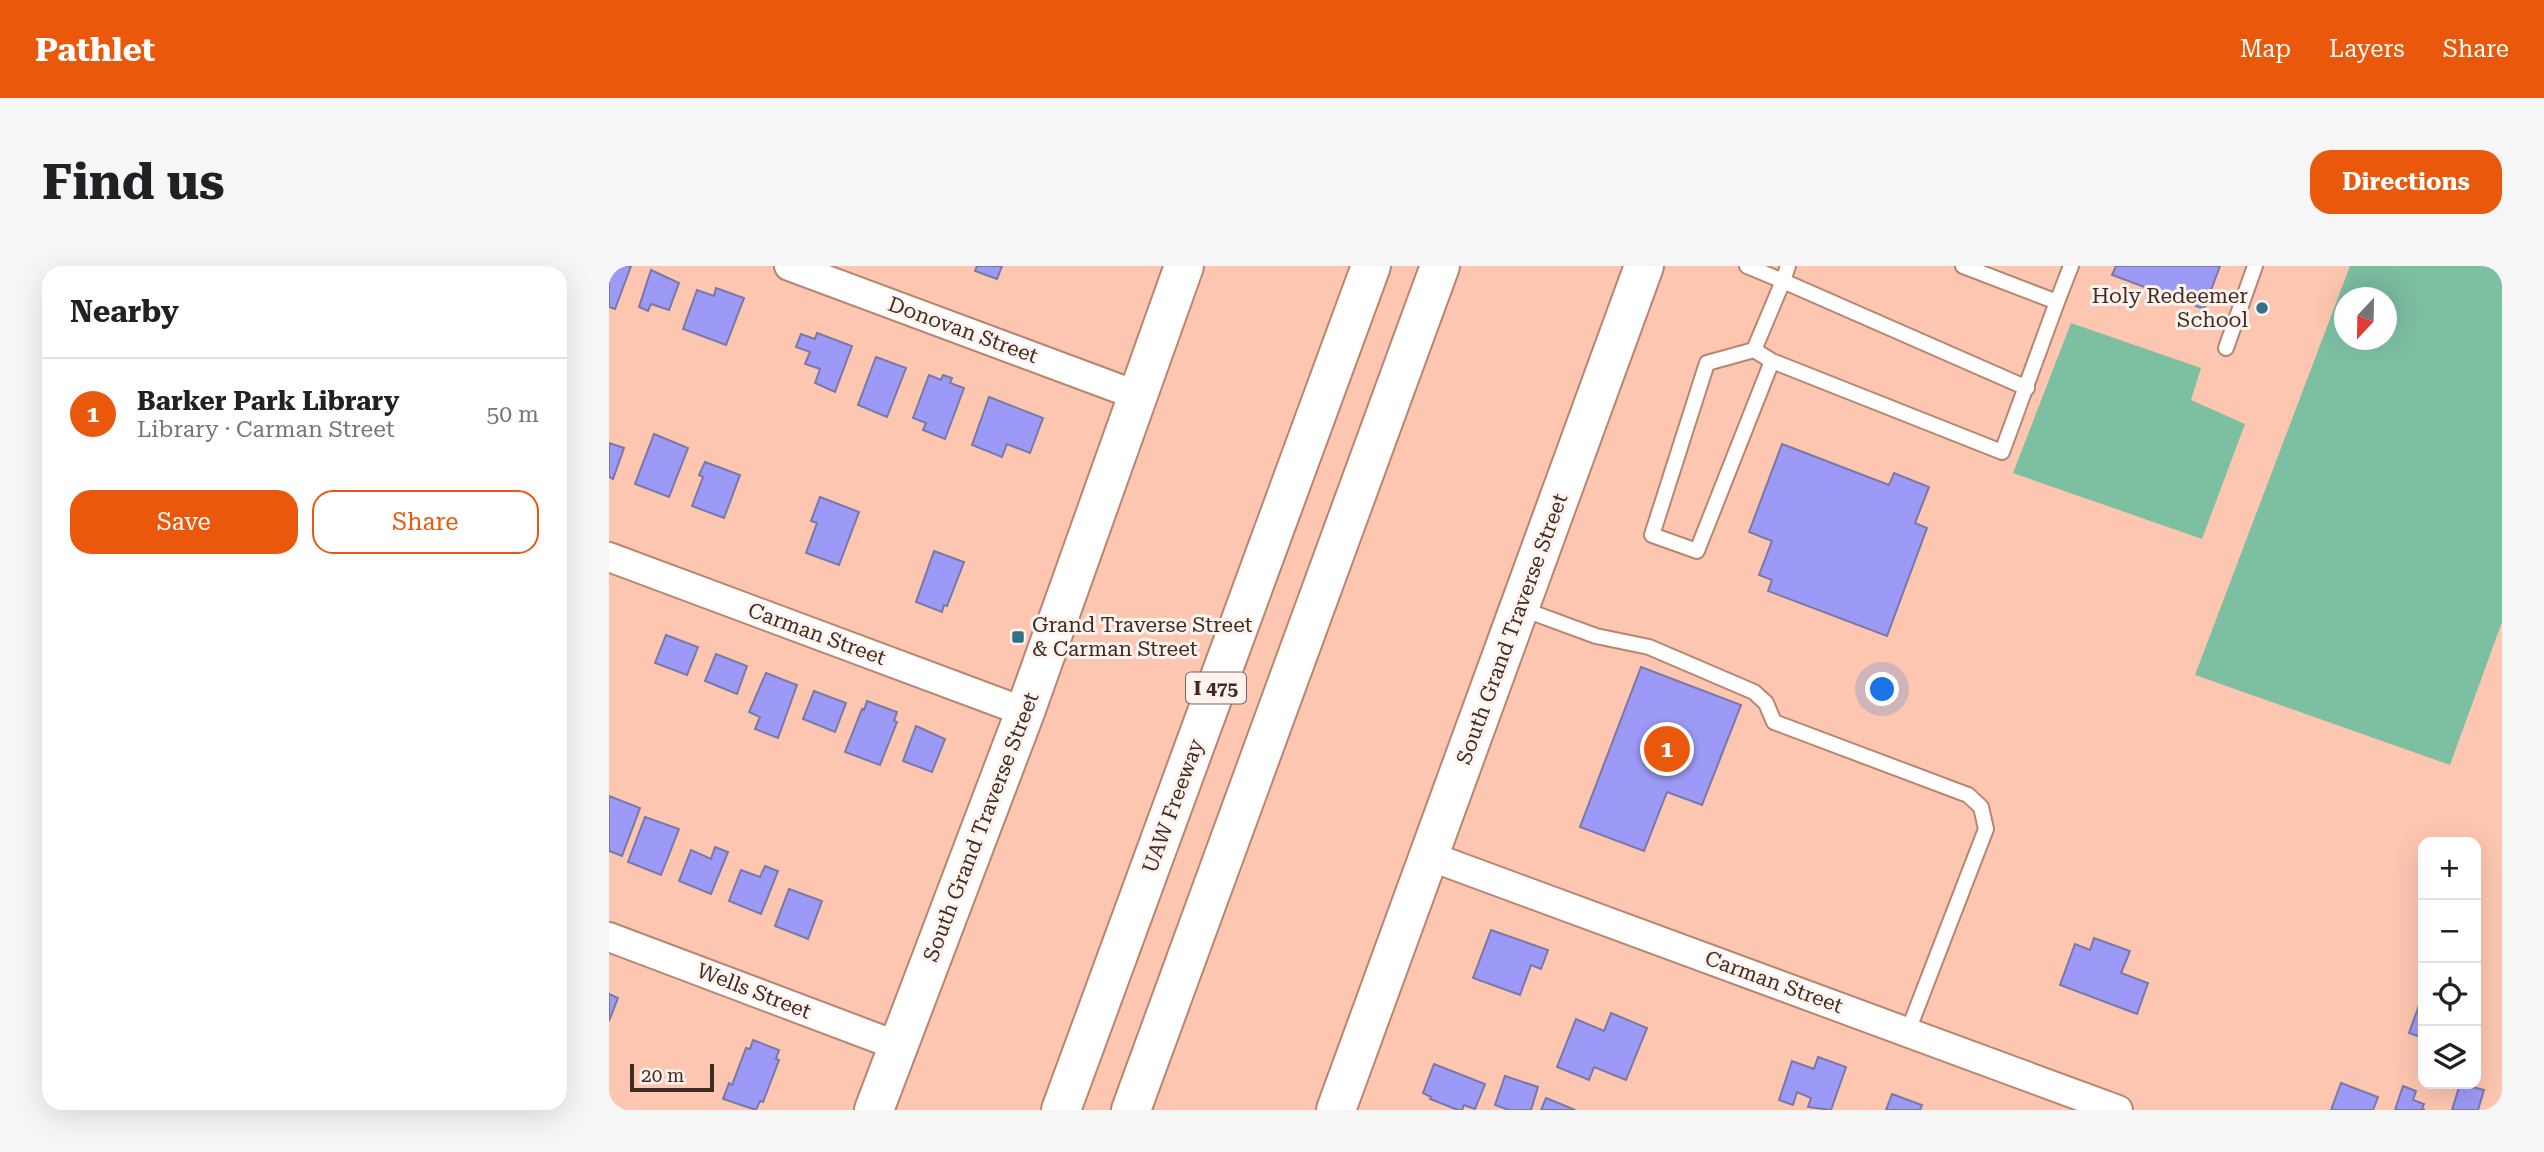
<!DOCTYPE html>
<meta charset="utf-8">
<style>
:root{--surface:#fff;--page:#f6f6f6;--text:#202124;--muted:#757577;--line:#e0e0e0;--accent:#ea580c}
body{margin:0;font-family:"Roboto Serif",serif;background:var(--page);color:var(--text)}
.controls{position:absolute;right:21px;bottom:21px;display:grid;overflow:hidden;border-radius:14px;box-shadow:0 7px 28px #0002}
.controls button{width:63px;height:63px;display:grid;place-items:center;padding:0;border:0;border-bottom:2px solid var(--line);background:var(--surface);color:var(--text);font:35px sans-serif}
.compass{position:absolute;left:1725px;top:21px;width:63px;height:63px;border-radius:50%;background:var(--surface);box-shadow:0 7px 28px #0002;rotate:202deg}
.scale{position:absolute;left:21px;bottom:18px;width:84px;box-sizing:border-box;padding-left:7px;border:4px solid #402b22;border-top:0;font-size:19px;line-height:24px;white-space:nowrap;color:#402b22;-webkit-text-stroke:5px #fef3ee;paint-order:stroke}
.you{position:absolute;left:1274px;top:424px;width:24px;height:24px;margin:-18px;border:5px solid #fff;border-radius:50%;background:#1a73e8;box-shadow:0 0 0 10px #1a73e833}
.badge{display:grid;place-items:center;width:46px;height:46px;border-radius:50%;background:var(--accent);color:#fff;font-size:23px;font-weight:700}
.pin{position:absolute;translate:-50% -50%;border:4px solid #fff;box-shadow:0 2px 7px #0006}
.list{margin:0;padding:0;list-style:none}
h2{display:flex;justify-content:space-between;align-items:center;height:91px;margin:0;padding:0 28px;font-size:30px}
h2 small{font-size:23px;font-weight:400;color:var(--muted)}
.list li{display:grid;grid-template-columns:46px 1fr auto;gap:21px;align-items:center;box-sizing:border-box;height:112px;padding:0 28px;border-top:2px solid var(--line)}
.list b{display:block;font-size:26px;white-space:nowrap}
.list p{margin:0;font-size:23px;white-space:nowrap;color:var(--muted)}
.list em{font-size:23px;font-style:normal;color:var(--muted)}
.actions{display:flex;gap:14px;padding:21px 28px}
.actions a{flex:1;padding:16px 0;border:2px solid var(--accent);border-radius:21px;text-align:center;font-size:24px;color:var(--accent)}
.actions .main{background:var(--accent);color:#fff}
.icon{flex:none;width:38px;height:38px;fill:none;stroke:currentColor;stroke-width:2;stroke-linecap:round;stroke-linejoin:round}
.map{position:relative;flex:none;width:1893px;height:844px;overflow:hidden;border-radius:21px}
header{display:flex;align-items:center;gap:42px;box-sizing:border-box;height:98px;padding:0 35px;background:var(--accent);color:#fff}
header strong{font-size:33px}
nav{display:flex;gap:38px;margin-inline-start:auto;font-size:24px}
.intro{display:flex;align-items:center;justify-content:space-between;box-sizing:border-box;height:168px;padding:0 42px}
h1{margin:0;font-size:49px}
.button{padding:18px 32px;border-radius:21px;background:var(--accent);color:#fff;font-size:24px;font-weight:700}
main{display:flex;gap:42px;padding:0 42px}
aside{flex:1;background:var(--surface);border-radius:21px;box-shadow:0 7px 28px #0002}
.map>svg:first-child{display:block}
.green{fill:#7dbfa1;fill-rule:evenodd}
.building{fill:#9c9af6;stroke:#7879a7;stroke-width:2}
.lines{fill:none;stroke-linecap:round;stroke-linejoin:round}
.service-casing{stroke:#b88670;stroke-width:18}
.minor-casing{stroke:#b88670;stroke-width:32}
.secondary-casing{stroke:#b88670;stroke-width:42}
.motorway-casing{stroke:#b88670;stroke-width:42}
.service{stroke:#fff;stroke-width:14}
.minor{stroke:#fff;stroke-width:28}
.secondary{stroke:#fff;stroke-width:38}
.motorway{stroke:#fff;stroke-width:38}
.poi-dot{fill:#337187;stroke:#fef3ee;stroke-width:2.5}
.labels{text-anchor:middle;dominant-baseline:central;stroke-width:6;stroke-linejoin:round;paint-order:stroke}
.shield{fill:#fef3ee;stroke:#79675f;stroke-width:2}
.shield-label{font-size:19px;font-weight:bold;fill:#402b22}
.poi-label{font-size:21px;fill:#402b22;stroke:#fef3ee;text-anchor:end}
.street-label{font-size:21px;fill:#402b22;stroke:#fef3ee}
</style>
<header>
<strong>Pathlet</strong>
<nav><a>Map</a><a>Layers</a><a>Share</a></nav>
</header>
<div class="intro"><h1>Find us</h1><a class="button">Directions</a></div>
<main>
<aside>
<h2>Nearby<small></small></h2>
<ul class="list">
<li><span class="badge">1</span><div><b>Barker Park Library</b><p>Library · Carman Street</p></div><em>50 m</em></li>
</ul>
<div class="actions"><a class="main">Save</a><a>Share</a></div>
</aside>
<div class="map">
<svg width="1893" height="844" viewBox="0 0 1893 844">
<rect width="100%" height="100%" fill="#fdc6b0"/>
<path class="green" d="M 1741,0 L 1893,0 L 1893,356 L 1841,499 L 1586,409 ZM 1736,32 L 1778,32 L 1778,74 L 1736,74 Z
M 1462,57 L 1592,102 L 1582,134 L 1636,158 L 1593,273 L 1404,207 Z"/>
<path class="building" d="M 0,0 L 22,0 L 6,43 L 0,41 Z
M 368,0 L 393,0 L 388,13 L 366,5 Z
M 1507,0 L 1611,0 L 1595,43 L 1503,9 Z
M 42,4 L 70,17 L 60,44 L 42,38 L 39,45 L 30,41 Z
M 107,22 L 135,32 L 117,79 L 74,63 L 88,24 L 105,30 Z
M 208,67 L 243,80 L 226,126 L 206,117 L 211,103 L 196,98 L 201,86 L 187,81 L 192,68 L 206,73 Z
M 267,91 L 297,102 L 278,151 L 249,139 Z
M 320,109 L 332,114 L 334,109 L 343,112 L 341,117 L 355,122 L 336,173 L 314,164 L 317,157 L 304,152 Z
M 380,131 L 434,152 L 421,187 L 398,178 L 393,191 L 363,179 Z
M 45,168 L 79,182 L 60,231 L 26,218 Z
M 0,177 L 15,182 L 4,213 L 0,211 Z
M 1173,178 L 1280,219 L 1285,207 L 1320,221 L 1306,257 L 1318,262 L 1278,370 L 1159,325 L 1163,314 L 1150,309 L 1163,275 L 1140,266 Z
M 96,196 L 131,209 L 115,252 L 83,240 L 94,211 L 90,209 Z
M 211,231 L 250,246 L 230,299 L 197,287 L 208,257 L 202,255 Z
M 325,285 L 355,296 L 338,340 L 335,339 L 333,346 L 307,336 Z
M 57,369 L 89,381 L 78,409 L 46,397 Z
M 107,388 L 138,400 L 128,428 L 96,415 Z
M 1032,401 L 1132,439 L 1093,539 L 1058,526 L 1035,585 L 971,561 Z
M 157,407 L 188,419 L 169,472 L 146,463 L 151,451 L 140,446 Z
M 205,425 L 237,437 L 226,466 L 194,453 Z
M 258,435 L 288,446 L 285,455 L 288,456 L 271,499 L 236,486 L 253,443 L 255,444 Z
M 307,460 L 336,473 L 323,506 L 294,495 Z
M 0,530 L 31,542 L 13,590 L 0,585 Z
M 36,551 L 70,563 L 52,609 L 19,596 Z
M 106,581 L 119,586 L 102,628 L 70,615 L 82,584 L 102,593 Z
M 156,600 L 169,605 L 152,648 L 120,635 L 132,604 L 151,611 Z
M 180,623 L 213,635 L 199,673 L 166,660 Z
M 882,664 L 939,684 L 932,703 L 922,699 L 911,729 L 864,712 Z
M 1485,672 L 1521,685 L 1512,707 L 1539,717 L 1528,748 L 1451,719 L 1466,678 L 1481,684 Z
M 0,728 L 9,732 L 0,755 Z
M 1812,734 L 1814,735 L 1814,772 L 1800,767 Z
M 1002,747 L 1038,762 L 1017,814 L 985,801 L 980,814 L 948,801 L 967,753 L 995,765 Z
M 144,774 L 170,784 L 167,793 L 170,794 L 154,836 L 151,835 L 147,844 L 114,833 L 120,817 L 123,819 L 137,782 L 141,783 Z
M 1209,791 L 1237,801 L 1222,844 L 1199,841 L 1202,832 L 1188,826 L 1184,839 L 1170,834 L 1183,795 L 1205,803 Z
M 825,798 L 876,818 L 866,843 L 855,839 L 853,844 L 849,844 L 821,833 L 822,831 L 814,827 Z
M 896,810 L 929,821 L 922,844 L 900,844 L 886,839 Z
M 1732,817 L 1769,831 L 1764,844 L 1722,844 Z
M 1851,818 L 1875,824 L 1869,844 L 1843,844 Z
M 1794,820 L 1807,825 L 1804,834 L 1815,838 L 1813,843 L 1816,844 L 1786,844 Z
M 1283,828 L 1313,839 L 1311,844 L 1277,844 Z
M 937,832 L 966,844 L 932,844 Z"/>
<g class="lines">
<defs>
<path id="service" d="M 1138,0 L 1174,15 L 1179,0
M 1354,0 L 1448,36 L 1393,186 L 1163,95 L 1145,84 L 1174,15 L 1418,122
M 1448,36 L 1462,0
M 1617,82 L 1646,0
M 1145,84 L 1098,97 L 1043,269 L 1088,285 L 1163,95
M 911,342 L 987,370 L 1040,381 L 1145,426 L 1157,437 L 1165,456 L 1359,529 L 1372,541 L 1377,563 L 1299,765"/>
<path id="minor" d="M 180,0 L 527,129
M 0,291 L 416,446
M 820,590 L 1509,844
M 0,671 L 289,780"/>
<path id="secondary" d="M 265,844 L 416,446 L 575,0
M 727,844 L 1035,0"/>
<path id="motorway" d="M 452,844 L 762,0
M 522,844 L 831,0"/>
</defs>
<use href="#service" class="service-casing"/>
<use href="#minor" class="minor-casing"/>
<use href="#secondary" class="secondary-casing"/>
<use href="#motorway" class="motorway-casing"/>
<use href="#service" class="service"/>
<use href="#minor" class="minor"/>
<use href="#secondary" class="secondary"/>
<use href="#motorway" class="motorway"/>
</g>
<g class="poi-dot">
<circle cx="1653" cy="42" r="7"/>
<rect x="402" y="364" width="14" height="14" rx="3.5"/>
</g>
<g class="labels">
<rect class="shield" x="577" y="406.5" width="60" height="31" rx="5"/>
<g class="shield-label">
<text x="607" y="422">I 475</text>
</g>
<g class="poi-label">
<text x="1639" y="30">Holy Redeemer<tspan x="1639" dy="24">School</tspan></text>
<text x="423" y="359" text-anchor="start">Grand Traverse Street<tspan x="423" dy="24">&amp; Carman Street</tspan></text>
</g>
<g class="street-label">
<text transform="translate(354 64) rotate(20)">Donovan Street</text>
<text transform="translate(903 363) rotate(-70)">South Grand Traverse Street</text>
<text transform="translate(208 368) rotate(20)">Carman Street</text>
<text transform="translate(564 540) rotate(-70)">UAW Freeway</text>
<text transform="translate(372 561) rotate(-69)">South Grand Traverse Street</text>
<text transform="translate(1165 716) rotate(20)">Carman Street</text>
<text transform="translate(145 725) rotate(21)">Wells Street</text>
</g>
</g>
</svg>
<div class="controls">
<button>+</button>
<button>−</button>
<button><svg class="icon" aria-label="locate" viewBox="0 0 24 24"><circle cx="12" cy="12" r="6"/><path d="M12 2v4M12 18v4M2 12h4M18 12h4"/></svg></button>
<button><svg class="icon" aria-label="layers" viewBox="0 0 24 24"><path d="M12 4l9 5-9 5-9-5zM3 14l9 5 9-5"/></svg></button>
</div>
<svg class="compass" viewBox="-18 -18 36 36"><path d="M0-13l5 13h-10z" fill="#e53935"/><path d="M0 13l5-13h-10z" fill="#757577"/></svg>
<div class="scale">20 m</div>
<div class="you"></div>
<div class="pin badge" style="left:1058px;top:483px">1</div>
</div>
</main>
